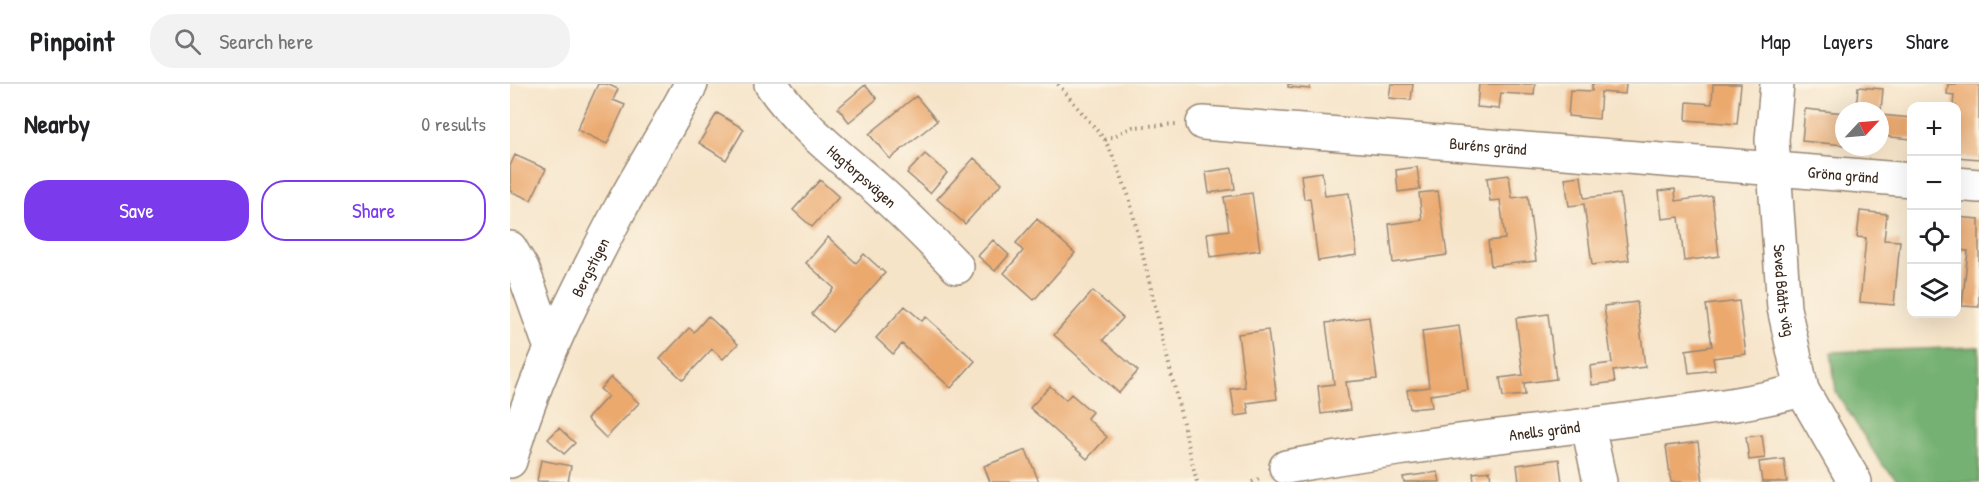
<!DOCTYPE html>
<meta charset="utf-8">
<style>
:root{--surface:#fff;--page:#f2f2f2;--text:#202124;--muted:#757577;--line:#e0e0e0;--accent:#7c3aed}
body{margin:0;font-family:"Patrick Hand",sans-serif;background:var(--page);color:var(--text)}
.controls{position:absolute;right:18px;top:18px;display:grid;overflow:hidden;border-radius:12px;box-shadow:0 6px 24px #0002}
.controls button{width:54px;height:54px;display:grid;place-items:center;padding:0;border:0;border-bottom:2px solid var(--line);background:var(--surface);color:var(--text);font:30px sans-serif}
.compass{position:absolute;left:1325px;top:18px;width:54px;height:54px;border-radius:50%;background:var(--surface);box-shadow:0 6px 24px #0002;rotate:64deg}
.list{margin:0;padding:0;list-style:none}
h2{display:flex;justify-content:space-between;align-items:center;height:78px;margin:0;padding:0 24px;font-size:26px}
h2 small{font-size:20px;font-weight:400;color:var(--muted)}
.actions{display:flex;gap:12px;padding:18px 24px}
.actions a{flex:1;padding:14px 0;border:2px solid var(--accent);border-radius:24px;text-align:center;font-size:21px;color:var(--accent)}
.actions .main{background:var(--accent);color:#fff}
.icon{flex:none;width:33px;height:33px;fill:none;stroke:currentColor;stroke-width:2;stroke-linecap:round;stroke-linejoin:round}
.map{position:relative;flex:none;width:1469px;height:398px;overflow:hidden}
header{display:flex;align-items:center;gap:36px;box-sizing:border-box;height:84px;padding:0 30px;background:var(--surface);border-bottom:2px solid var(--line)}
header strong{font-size:28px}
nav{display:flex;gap:33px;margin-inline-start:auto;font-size:21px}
.search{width:420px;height:54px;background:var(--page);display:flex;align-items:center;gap:15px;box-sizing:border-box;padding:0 21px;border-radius:24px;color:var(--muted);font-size:22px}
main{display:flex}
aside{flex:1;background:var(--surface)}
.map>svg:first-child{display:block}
.forest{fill:#74b172;stroke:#586e48;stroke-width:1.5}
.building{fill:#eba96e}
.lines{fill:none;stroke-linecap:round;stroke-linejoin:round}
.minor-casing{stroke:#988774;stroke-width:36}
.path{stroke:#988774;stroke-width:4;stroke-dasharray:1.5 4.5;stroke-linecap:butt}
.minor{stroke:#fff;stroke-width:33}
.labels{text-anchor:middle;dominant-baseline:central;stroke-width:5;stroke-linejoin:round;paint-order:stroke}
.street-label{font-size:16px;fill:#3b2a1e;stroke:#fcf5e5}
</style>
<header>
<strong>Pinpoint</strong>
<div class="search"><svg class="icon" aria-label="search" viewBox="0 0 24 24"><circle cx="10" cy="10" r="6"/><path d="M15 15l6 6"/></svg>Search here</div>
<nav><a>Map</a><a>Layers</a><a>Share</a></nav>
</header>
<main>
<aside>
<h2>Nearby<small>0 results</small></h2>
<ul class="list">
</ul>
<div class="actions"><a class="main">Save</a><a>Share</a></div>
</aside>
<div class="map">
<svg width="1469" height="398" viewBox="0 0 1469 398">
<rect width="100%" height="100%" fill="#fcf5e5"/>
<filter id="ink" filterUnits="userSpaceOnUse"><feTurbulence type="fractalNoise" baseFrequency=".0167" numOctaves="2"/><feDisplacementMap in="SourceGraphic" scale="12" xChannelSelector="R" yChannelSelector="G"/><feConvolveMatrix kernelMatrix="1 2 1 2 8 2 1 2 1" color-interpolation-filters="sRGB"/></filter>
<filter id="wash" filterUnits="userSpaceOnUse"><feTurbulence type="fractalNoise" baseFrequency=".008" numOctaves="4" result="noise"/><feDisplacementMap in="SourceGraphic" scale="24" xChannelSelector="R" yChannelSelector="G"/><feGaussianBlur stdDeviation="1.35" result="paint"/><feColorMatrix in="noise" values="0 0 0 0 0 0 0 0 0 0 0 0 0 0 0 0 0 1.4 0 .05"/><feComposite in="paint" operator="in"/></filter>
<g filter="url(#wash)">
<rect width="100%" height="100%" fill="#f6e4c9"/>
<path class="forest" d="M 1469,263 L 1469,398 L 1389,398 L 1371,379 L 1326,308 L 1321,268 Z"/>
<g id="blocks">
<path class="building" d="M 88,0 L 97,0 L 108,5 L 103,16 L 115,21 L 97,60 L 67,46 Z
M 778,0 L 800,0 L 800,5 L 778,3 Z
M 881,0 L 903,0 L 901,16 L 879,14 Z
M 969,0 L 1025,0 L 1024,11 L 991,9 L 989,25 L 967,23 Z
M 1082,0 L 1116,0 L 1115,10 L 1091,8 L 1089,35 L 1058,32 L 1060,6 L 1082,7 Z
M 1203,0 L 1231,0 L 1227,40 L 1176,36 L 1177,18 L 1202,20 Z
M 1438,0 L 1469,0 L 1469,75 L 1446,73 L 1446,22 L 1443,22 L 1444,11 L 1437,10 Z
M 355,1 L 367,15 L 339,38 L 328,24 Z
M 1348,3 L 1373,5 L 1371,27 L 1346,27 Z
M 406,12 L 427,37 L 380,75 L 359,50 Z
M 1295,25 L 1334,29 L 1334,61 L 1292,57 Z
M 207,29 L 234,45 L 216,76 L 189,59 Z
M 1370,31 L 1402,34 L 1402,55 L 1370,52 Z
M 415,70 L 437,89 L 420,109 L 397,89 Z
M 5,71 L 36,85 L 21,116 L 0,107 L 0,82 Z
M 464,74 L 492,99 L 455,140 L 427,115 Z
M 907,83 L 910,105 L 888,108 L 886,86 Z
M 722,84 L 725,105 L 699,109 L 696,88 Z
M 812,88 L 815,112 L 839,109 L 847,171 L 808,177 L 800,114 L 794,115 L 791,91 Z
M 999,91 L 1002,114 L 1018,112 L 1026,177 L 981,182 L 978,157 L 995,155 L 990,116 L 980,117 L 977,94 Z
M 1071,92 L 1074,114 L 1110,110 L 1119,176 L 1082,181 L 1074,120 L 1059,122 L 1055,94 Z
M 310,96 L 329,113 L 302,143 L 283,126 Z
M 1165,105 L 1166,117 L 1202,112 L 1209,172 L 1174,177 L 1169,133 L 1152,135 L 1149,107 Z
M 928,107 L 937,171 L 883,179 L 879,140 L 912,136 L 909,109 Z
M 742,109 L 750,166 L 700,173 L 697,149 L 719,146 L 714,113 Z
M 1350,127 L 1377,130 L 1374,156 L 1390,157 L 1384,221 L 1350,218 L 1356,154 L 1347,153 Z
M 1446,133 L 1469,135 L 1469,223 L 1452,222 L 1458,167 L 1446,166 Z
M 527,135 L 565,169 L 524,216 L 494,189 L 513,167 L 506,159 Z
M 318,153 L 346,179 L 354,170 L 375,189 L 322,248 L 302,230 L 324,204 L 296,179 Z
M 483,156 L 499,171 L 485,187 L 468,172 Z
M 583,207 L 613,234 L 593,256 L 628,287 L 609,309 L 544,251 Z
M 1229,217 L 1236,270 L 1203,274 L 1205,286 L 1179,289 L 1176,266 L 1202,262 L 1196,221 Z
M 1127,218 L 1135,283 L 1103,287 L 1105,298 L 1082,301 L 1080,282 L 1102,279 L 1094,222 Z
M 395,222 L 412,237 L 416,233 L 465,277 L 441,304 L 392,260 L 383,270 L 366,254 Z
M 1038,230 L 1046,295 L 1014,299 L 1015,311 L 993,313 L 990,294 L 1013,291 L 1006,234 Z
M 198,232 L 228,260 L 213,275 L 202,265 L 173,296 L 150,275 L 179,244 L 184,248 Z
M 859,233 L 867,295 L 836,298 L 840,326 L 811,330 L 808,302 L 824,300 L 816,239 Z
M 949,242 L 958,306 L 920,311 L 922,323 L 900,325 L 897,306 L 919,303 L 912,247 Z
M 758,246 L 767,315 L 737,319 L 739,330 L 725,332 L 721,305 L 735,303 L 728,250 Z
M 101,293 L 129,319 L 96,354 L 77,335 L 98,312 L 90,305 Z
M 540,302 L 556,316 L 561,310 L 582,328 L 577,334 L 597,353 L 577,375 L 520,324 Z
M 49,344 L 65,359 L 54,370 L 38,355 Z
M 1252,351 L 1255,374 L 1239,376 L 1236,353 Z
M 1188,358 L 1193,398 L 1161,398 L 1156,362 Z
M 516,366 L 529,398 L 480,398 L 474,382 Z
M 1049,375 L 1052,398 L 1009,398 L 1007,381 Z
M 1274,375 L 1277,398 L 1252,398 L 1249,378 Z
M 31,376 L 61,382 L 58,398 L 27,397 Z
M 980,387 L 981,398 L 964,398 L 963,389 Z
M 928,388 L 930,398 L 894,398 L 893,393 Z"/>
</g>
</g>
<g filter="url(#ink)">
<use href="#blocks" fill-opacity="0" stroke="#988774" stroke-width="1.5"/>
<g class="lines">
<defs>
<g id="minor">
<path id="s1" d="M 261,0 C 289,41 328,71 365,103 C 394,129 420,155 447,183"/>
<path id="s2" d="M 1267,0 L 1262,56 L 1274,224 L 1292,306 L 1345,398"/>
<path id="s3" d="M 693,39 L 1402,96"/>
<path d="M 1446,100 L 1469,102"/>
<path d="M 0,164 L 13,186 L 38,256 L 43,260"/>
<path d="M 1078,342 L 1090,398"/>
<path id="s4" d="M 0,377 C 25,289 67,207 109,127 C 132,84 159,43 181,0"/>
<path id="s5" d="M 776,383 C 898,360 1021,350 1143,332 C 1193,325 1243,319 1292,306"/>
</g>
</defs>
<use href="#minor" class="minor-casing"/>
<path class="path" d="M 548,0 L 595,56 L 607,81 L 619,113 L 687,398
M 595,56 L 623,43 L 666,40
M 742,398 L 752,394"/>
<use href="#minor" class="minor"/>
</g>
</g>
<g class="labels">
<g class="street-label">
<text stroke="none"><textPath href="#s3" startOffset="286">Buréns gränd</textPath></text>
<text stroke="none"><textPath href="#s3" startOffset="642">Gröna gränd</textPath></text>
<text stroke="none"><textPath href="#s1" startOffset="130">Hagtorpsvägen</textPath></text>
<text stroke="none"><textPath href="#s4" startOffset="210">Bergstigen</textPath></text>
<text stroke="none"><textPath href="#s2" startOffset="207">Seved Bååts väg</textPath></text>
<text stroke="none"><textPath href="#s5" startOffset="261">Anells gränd</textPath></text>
</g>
</g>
</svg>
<div class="controls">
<button>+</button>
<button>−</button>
<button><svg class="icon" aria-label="locate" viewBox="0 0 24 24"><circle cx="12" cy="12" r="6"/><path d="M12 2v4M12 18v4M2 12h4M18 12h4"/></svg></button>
<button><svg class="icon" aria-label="layers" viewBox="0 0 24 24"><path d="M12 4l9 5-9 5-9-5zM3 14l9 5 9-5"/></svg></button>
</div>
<svg class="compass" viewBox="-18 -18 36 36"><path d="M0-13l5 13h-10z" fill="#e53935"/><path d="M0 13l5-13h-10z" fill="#757577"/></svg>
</div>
</main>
